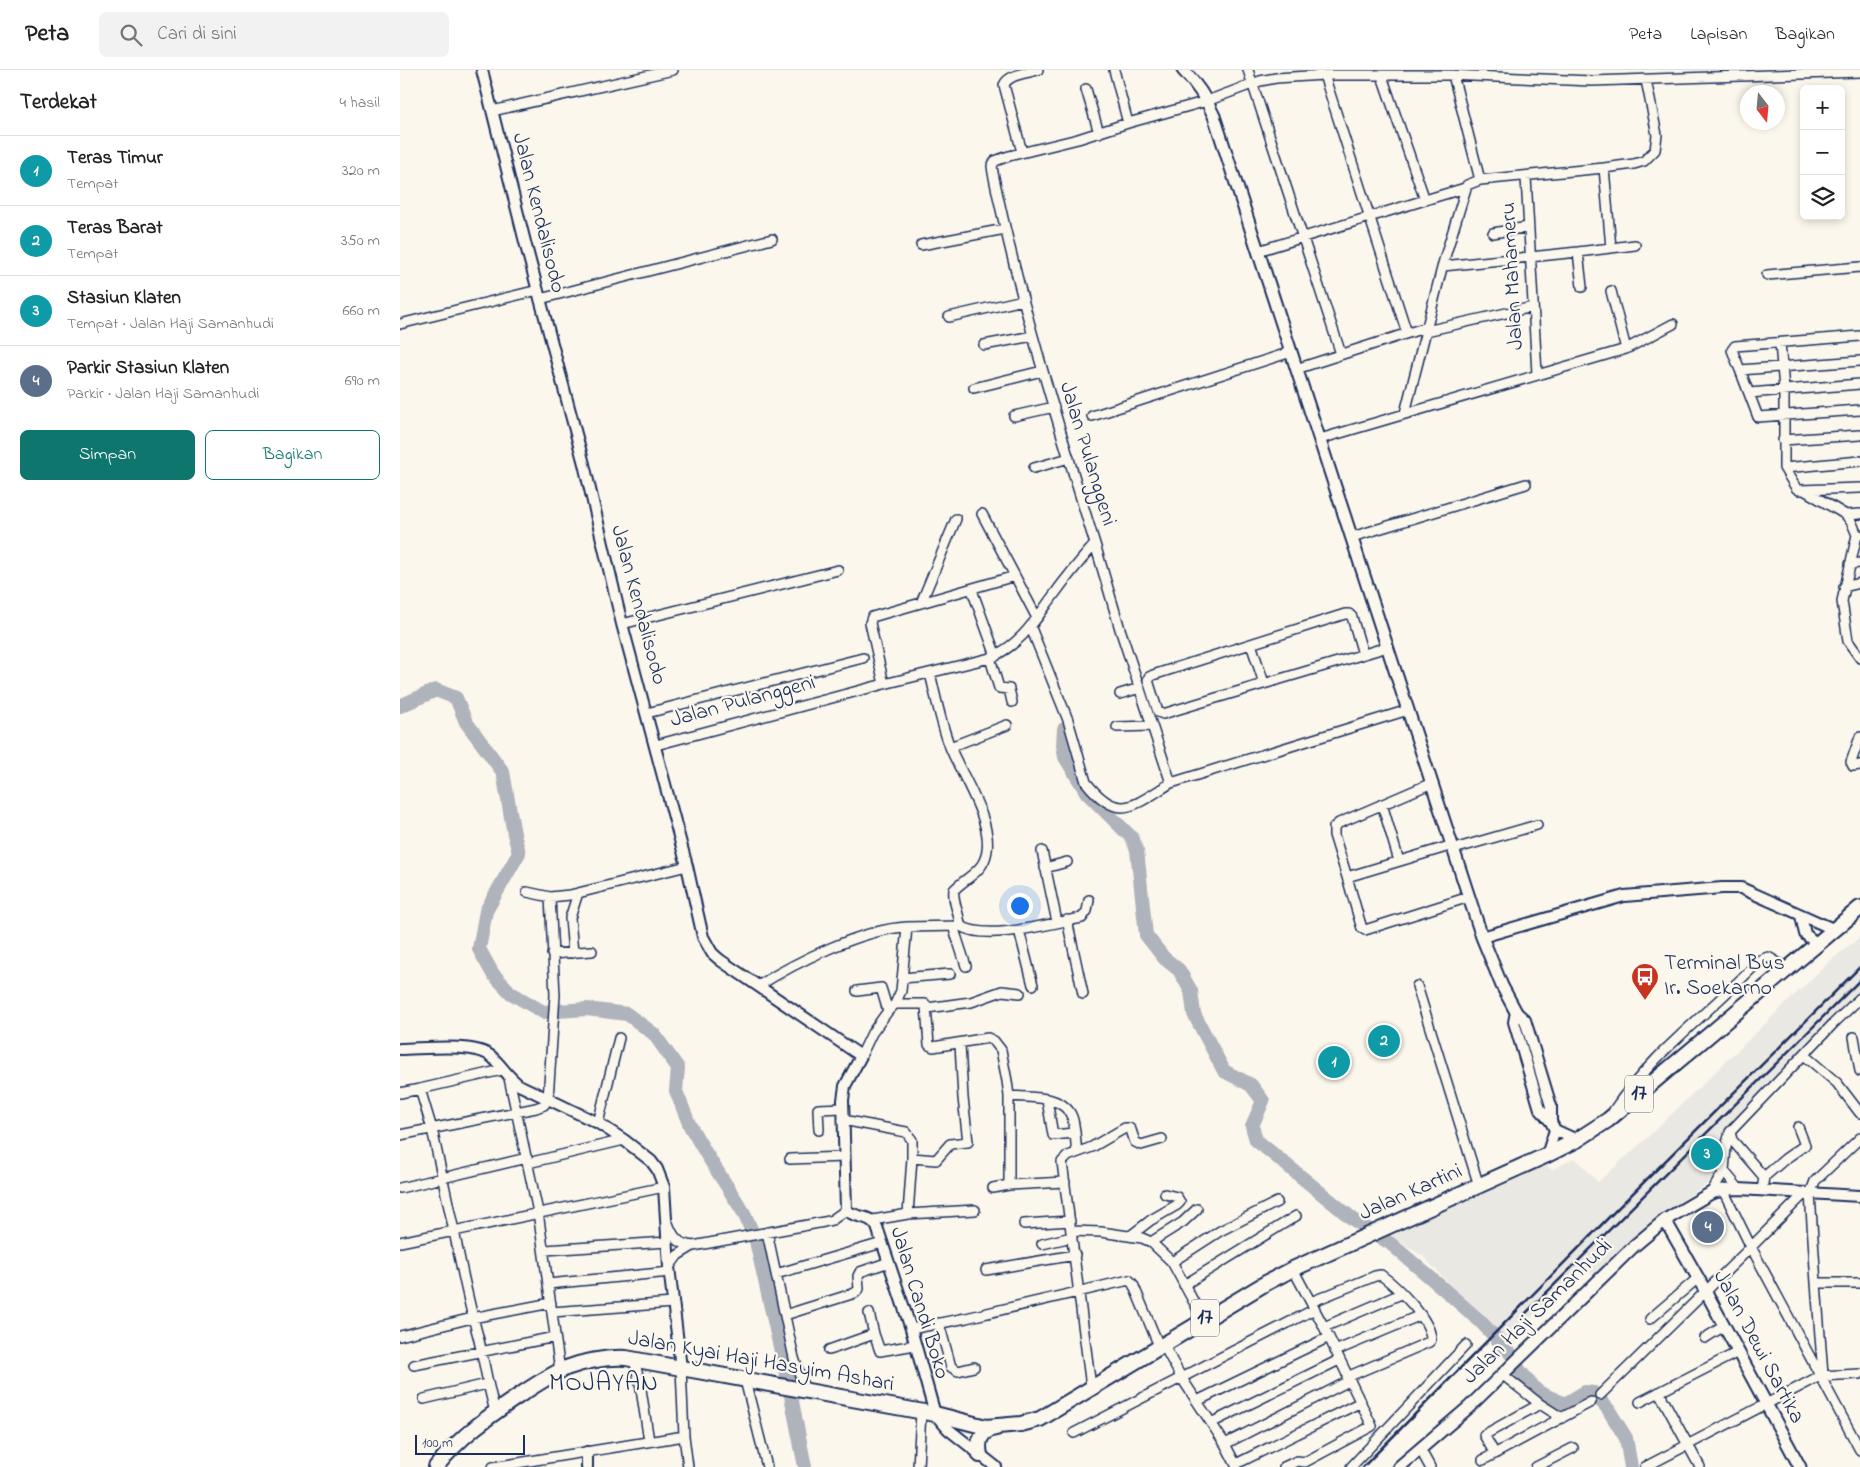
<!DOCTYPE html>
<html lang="id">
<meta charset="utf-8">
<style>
:root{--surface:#fff;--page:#f2f2f2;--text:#222;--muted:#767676;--line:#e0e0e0;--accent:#0f766e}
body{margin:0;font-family:"Indie Flower",sans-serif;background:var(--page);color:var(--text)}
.controls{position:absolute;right:15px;top:15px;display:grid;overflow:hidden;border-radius:8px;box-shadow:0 2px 8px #0003}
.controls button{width:45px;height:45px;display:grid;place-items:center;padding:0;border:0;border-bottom:1px solid var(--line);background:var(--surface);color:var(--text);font:25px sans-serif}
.compass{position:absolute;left:1340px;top:15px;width:45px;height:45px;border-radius:50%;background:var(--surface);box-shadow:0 2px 8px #0003;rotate:164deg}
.scale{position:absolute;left:15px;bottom:12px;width:110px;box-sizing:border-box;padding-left:5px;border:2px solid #1b2f5e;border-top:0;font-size:14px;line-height:18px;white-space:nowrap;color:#1b2f5e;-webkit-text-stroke:4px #fbf7ec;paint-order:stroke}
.you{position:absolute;left:619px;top:835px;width:18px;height:18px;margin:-12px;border:4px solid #fff;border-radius:50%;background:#1a73e8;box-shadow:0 0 0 8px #1a73e833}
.badge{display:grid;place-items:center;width:32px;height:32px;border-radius:50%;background:var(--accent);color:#fff;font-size:16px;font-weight:700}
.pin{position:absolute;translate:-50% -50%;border:2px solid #fff;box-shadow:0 1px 5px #0006}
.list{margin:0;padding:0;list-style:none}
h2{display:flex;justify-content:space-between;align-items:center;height:65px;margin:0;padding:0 20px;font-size:21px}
h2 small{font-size:16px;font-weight:400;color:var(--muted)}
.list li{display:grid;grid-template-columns:32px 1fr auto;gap:15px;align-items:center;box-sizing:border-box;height:70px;padding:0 20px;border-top:1px solid var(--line)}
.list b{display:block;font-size:19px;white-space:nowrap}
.list p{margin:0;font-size:16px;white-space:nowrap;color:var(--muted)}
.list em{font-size:16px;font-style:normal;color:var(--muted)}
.actions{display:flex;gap:10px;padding:15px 20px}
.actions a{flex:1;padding:11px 0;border:1px solid var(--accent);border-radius:8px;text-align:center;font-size:18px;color:var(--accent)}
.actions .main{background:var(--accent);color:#fff}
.icon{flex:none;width:28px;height:28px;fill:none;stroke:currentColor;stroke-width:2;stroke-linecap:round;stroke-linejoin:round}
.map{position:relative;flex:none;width:1460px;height:1397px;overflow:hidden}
header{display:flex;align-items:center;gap:30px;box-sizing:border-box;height:70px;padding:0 25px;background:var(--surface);border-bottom:1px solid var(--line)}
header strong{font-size:24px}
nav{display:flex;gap:28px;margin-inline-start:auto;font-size:18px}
.search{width:350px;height:45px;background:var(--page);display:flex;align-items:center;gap:12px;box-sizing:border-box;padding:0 18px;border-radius:8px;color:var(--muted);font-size:19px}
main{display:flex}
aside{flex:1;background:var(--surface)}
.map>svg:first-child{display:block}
.built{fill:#eae8e2}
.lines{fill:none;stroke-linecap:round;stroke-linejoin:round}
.river{stroke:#afb3bb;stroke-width:14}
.minor-casing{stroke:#1b2f5e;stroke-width:12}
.tertiary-casing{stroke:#1b2f5e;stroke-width:14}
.secondary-casing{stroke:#1b2f5e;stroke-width:15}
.trunk-casing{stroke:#1b2f5e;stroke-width:18}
.minor{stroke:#fbf7ec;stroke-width:9}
.tertiary{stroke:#fbf7ec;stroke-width:10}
.secondary{stroke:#fbf7ec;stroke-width:11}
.trunk{stroke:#fbf7ec;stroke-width:14}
.rail{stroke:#1b2f5e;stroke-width:2.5}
.labels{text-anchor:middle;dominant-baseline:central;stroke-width:4.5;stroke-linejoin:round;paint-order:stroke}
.shield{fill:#fbf7ec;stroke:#5e6b89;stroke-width:1}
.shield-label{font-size:21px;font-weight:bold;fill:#1b2f5e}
.street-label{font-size:22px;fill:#1b2f5e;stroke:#fbf7ec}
.poi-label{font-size:22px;fill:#1b2f5e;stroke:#fbf7ec;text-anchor:start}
.quarter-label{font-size:25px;letter-spacing:1px;fill:#1b2f5e;stroke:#fbf7ec}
</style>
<header>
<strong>Peta</strong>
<div class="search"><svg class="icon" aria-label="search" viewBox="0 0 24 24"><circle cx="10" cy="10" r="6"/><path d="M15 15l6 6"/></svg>Cari di sini</div>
<nav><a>Peta</a><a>Lapisan</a><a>Bagikan</a></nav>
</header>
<main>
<aside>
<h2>Terdekat<small>4 hasil</small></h2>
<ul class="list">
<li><span class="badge" style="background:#0f9aa8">1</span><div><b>Teras Timur</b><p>Tempat</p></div><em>320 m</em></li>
<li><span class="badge" style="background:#0f9aa8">2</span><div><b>Teras Barat</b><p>Tempat</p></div><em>350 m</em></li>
<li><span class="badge" style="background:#0f9aa8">3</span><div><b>Stasiun Klaten</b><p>Tempat · Jalan Haji Samanhudi</p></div><em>660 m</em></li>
<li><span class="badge" style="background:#5c6f8a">4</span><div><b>Parkir Stasiun Klaten</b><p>Parkir · Jalan Haji Samanhudi</p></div><em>690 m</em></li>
</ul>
<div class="actions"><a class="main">Simpan</a><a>Bagikan</a></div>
</aside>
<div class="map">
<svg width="1460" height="1397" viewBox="0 0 1460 1397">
<rect width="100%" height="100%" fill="#fbf7ec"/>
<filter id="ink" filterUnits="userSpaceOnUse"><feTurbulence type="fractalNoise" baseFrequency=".02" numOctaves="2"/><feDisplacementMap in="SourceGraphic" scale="10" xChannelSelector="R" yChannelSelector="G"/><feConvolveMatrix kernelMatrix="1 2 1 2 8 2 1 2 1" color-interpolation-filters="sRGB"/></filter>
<g filter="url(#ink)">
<path class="built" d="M 1460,867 L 1460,923 L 1380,1001 L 1320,1067 L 1326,1073 L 1318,1082 L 1319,1095 L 1317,1104 L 1307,1114 L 1255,1148 L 1196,1207 L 1182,1195 L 1106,1274 L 1023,1186 L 988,1164 L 1085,1119 L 1146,1094 L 1151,1100 L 1175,1088 L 1198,1112 L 1249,1066 L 1430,891 Z"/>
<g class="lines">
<path class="river" d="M 0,636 L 36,620 L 56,628 L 66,652 L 103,702 L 114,764 L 119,783 L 86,841 L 79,879 L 93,904 L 111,923 L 143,942 L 187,939 L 227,944 L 254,964 L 278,998 L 276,1021 L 290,1056 L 307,1085 L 344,1143 L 356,1171 L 391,1326 L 405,1397
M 664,659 L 663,675 L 665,687 L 687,723 L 732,768 L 737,780 L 746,865 L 764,888 L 779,900 L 791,921 L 794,944 L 824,1001 L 851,1015 L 863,1031 L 852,1056 L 856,1070 L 954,1150 L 991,1174 L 1039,1215 L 1080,1251 L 1111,1284 L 1120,1301 L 1138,1322 L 1165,1334 L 1185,1322 L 1194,1323 L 1208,1339 L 1226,1368 L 1231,1397"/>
<defs>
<path id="minor" d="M 714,0 L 728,53
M 848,0 L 941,284
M 924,5 L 1007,263
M 1053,5 L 1080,110
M 686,19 L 699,63
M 92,41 L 273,0
M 622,82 L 604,15 C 609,4 627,3 638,0
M 1204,98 L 1211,178
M 1126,107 L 1137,304
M 1025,130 L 1065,118
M 1093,163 L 1128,157
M 521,175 L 605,159
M 858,181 L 1025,130 L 982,6
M 1178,182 L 1182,217
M 1043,196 L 1178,182 L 1235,175
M 1367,205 L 1460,197
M 1211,221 L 1226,279
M 140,229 L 372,169
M 549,247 L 623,230
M 0,254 L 138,220
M 1026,261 L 1133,237
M 1380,273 L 1384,319 L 1384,398 L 1396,418 L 1399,420 L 1460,418
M 584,275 L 633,266
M 1460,291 L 1340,300 L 1358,347 L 1460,340
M 896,299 L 1027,257
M 1340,300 L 1332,280 L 1335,276 L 1460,266
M 574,318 L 642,301
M 1349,323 L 1460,314
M 1005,343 L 1044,190 L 1067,115 L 1080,110 L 1204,98 L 1234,94 L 1244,91 L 1255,80 L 1257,65 L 1246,10
M 614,346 L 654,337
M 692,346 L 891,282
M 920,369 L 1226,279 L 1273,254
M 1383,370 L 1460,365
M 634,398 L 669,388
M 1384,398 L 1460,391
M 1404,420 L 1446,445 L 1452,453 L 1457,465
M 582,444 L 615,506
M 1446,445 L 1460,444
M 1460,465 L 1457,465 L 1442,531 L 1448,571 L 1460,588
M 952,467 L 1126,414
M 695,474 L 720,559 L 771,713 L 1008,640
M 1450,494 L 1460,493
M 1444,517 L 1460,513
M 572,520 L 596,586
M 521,533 L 556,449
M 222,554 L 438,500
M 631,558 L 668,650 L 686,712 C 719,754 734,735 771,713
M 851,574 L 864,613
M 963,584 L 952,547 L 949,544 L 945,544 L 753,605 L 749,607 L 748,610 L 758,642 L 763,644 C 838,621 913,600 987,577
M 590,588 L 599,618 L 609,619 L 612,632
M 484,614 L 470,553 L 472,547 L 615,506 L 637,548
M 720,624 L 740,618
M 247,643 L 463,588
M 717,657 L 752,656
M 1460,667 L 1451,692 L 1453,696 L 1460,695
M 256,675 L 484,614 L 590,588 C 621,574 634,552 653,526 C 666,508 680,491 695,474 C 657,351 619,228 593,103 L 592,96 L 595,91 L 609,86 L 678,69 L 728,53 L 807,31 L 860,11 L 876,8 L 924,5 L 1049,5 L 1192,11 L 1460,2
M 550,677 L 607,655
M 1032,713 L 939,753 L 934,757 L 934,765 L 947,807 L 1053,775
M 982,734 L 999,791
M 1054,779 L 1137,755
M 642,781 L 657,852
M 645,798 L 667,792
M 947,807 L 960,852 L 962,858 L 965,860 L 1069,827
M 127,822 L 150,827 L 170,825 L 287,796
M 667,850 L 683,924
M 553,856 L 566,896
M 560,856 C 588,872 650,853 682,848 L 687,841 L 689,830
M 619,860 L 633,915
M 173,883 L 170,848 L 178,823
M 152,884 L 192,881
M 502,908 L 550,904
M 358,916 C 396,892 462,859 507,857
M 1017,916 L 1079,1116
M 457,921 L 481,918 L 488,941
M 495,934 L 525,934 L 526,936 L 529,975 L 533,977 L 588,968 L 594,971 L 601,980 L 607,1011 L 609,1026 L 609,1115 L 665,1112
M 527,938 L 571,932 L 602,921 L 620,923
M 1454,967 L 1460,1001
M 1404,985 L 1437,1013 L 1460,1043
M 461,986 L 472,963 L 488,941 L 495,934 L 501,921 L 507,857 L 560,856 C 560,844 552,832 554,820 C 563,810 579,803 584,791 C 599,759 562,707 550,677 C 541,654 536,628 530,603
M 109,1008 L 138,1142 L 160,1301
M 0,1023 L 20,1019
M 609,1026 C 629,1028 663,1024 672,1047 C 676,1057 675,1071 677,1082
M 647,1030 L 653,1065 L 674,1063
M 1214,1040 C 1253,982 1313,940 1360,890 L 1368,887 L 1387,898
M 443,1050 L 506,1062 L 512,1070 L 512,1088
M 198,1053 L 219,968
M 419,1060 L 418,1039 L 443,1038
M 1330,1062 L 1332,1070 L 1364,1107
M 0,1065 L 136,1038 L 144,1035 L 148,1029 L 155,925 L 150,827
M 1460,1068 L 1415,1111 L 1410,1124 L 1416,1213 L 1460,1213
M 390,1089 L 444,1087
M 128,1093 L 224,1070
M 1324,1101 L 1339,1119
M 0,1118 L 127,1088
M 593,1118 L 609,1115
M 1323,1120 L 1351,1177 L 1404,1124
M 1362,1120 L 1364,1107 L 1385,1089 L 1405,1075 L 1398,1057
M 1311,1123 L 1324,1101 L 1326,1077 L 1330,1062 L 1433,954 L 1460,928
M 508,1144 L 512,1088 L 536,1090 L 550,1074 L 568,1072 L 563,1028 L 560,974
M 473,1150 L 508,1144 L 575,1140
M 268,1153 C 273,1167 278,1174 293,1176
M 624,1154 L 670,1151
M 671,1161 L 701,1162 L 742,1168 L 751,1172 L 772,1192 L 803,1249
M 367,1162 L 394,1288 L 405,1321
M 730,1166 L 751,1150 L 777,1135 L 780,1132 L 777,1127 L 765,1124
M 0,1172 L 54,1161 L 32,1059 L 20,1019 L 102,1000
M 751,1172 L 783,1152 L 797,1139
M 642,1174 L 672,1167
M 145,1180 L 267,1172
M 772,1192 L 820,1161 L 877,1132
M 269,1197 L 278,1185 L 293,1176 L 424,1152 L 432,1150 L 446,1140
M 586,1200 L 675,1185
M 376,1204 L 482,1173
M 1416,1213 L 1423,1305
M 148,1214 L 270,1202
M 784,1215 L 896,1146
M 911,1232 L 975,1206 L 981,1205 C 996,1216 1032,1250 1031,1270 L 1029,1272 L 947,1307
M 152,1242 L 273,1233
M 469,1243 L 474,1264
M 385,1245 L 455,1223 L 459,1219 L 458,1206 L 460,1202 L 489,1192
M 1250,1249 L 1298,1208
M 539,1253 L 551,1297 L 558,1301 L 574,1297
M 924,1257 L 1001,1224
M 511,1259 L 566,1248 L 729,1210 L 733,1214 L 759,1276
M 0,1266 L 72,1248 L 151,1233
M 1305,1268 L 1324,1256
M 763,1274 L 781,1307 L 825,1374 L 837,1397
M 429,1280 L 474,1264 L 480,1281 L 515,1275
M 935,1281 L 1021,1245
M 234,1290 L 240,1313 L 249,1371
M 14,1295 L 155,1267
M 1103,1305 L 1140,1334 L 1162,1348
M 345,1310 L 367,1397
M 691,1317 L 662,1092 L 668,1086 L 692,1077 L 725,1058 L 729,1058 L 731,1060 L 735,1072 L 741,1075 L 762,1069
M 1259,1322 L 1300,1397
M 1200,1325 L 1351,1177 L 1460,1380
M 24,1329 L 87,1314
M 797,1331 L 929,1267
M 1240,1332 L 1338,1282
M 95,1341 C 88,1317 84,1291 78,1266 C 68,1231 61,1196 54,1161 L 264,1117
M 811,1353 L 939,1290
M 674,1363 L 915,1239
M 284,1366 L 288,1397
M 825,1374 L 949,1311
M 1020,1379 L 1030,1397
M 1095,1384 L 1084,1365 L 1140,1334
M 1083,1390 L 1191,1332
M 836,1394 L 961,1332
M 93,1397 L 284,1366 L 281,1298
M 518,1397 L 521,1342
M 884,1397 L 897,1391 L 905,1392 L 972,1356 L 924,1257 L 893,1199
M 951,1397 L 1066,1275
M 1136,1397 L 1173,1378
M 1245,1397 L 1420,1306 L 1460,1304"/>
<path id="tertiary" d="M 82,0 L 126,176 L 184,394 L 222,554 L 287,796 L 303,867 L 312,883 L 320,890 L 461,986 L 445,1016 L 443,1030 L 446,1140 C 456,1149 470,1144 477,1157 L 511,1259 L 535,1344 L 548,1359 L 596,1397
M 1401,846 L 1405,864 L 1416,873
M 1082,867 L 1224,826 L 1322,818 L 1341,818 L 1433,859
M 1116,942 L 1114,952 L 1140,1039 L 1151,1052 L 1155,1060 L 1177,1070
M 1116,942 L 1125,950 L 1151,1036 L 1151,1052
M 0,979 C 23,979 75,972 92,987 C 102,996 107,1006 119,1015 L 198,1053 L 224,1070 L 251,1091 L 257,1099 L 264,1117 L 269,1197 L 281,1298
M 1147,1085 L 1155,1060
M 1323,1120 L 1339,1119 L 1460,1126
M 187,1397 L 187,1382"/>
<path id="secondary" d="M 783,0 C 797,14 806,28 814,46 L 1082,867 L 1102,916 L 1116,942
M 1265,1150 L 1306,1222 L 1400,1397
M 999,1397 L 1068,1338 L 1234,1176 L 1265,1150 L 1311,1123 L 1323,1120"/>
<path id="trunk" d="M 580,1385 C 577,1370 581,1361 596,1358
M 36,1397 C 59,1367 89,1346 120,1325 C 135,1315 150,1305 166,1298 C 186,1291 206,1287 226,1288 L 535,1344 L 586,1357 L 621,1354 L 640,1349 L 866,1213 L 893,1199 L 1147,1085 L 1177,1070 L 1208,1050 L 1460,838"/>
</defs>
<use href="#minor" class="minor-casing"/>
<use href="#tertiary" class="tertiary-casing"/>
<use href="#secondary" class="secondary-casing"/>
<use href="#trunk" class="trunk-casing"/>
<use href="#minor" class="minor"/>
<use href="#tertiary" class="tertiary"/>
<use href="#secondary" class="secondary"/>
<use href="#trunk" class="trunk"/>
<path class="rail" d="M 1122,1247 L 1460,910
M 963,1397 L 1219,1137 L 1460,897"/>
</g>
</g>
<defs>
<symbol id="bus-pin" viewBox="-11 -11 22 30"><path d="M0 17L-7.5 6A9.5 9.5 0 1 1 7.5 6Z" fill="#c8321e" stroke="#fbf7ec"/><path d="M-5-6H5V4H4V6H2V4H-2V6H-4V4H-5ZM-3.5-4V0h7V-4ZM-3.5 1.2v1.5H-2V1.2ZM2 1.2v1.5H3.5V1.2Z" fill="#fff"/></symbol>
</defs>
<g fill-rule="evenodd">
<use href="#bus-pin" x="1229" y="891" width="32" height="43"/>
</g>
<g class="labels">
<g class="shield">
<rect x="1225" y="1005.5" width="28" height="37" rx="4"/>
<rect x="791" y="1229.5" width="28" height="37" rx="4"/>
</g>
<g class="shield-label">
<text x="1239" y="1024">17</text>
<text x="805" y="1248">17</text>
</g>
<g class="street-label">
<text transform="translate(138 143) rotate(76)">Jalan Kendalisodo</text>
<text transform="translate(1113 206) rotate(-93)">Jalan Mahameru</text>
<text transform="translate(687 384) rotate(73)">Jalan Pulanggeni</text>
<text transform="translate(238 535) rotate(75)">Jalan Kendalisodo</text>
<text transform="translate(343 632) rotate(-15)">Jalan Pulanggeni</text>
<text transform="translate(1011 1123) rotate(-24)">Jalan Kartini</text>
<text transform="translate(519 1233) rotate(73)">Jalan Candi Boko</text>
<text transform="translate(1138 1242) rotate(-44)">Jalan Haji Samanhudi</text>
<text transform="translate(1358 1277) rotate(62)">Jalan Dewi Sartika</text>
<text transform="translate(361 1292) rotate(10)">Jalan Kyai Haji Hasyim Ashari</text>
</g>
<g class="poi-label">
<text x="1264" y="894">Terminal Bus<tspan x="1264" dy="25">Ir. Soekarno</tspan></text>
</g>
<g class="quarter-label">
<text x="204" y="1314">MOJAYAN</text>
</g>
</g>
</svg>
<div class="controls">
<button>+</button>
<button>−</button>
<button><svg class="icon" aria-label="layers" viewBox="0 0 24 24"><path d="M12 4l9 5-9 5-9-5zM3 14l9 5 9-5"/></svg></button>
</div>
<svg class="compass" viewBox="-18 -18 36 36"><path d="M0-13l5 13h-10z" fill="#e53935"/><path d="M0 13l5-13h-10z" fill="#767676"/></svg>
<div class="scale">100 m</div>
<div class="you"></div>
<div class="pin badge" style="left:934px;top:992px;background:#0f9aa8">1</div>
<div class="pin badge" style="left:984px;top:971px;background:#0f9aa8">2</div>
<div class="pin badge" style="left:1307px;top:1084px;background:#0f9aa8">3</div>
<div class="pin badge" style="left:1308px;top:1157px;background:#5c6f8a">4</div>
</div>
</main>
